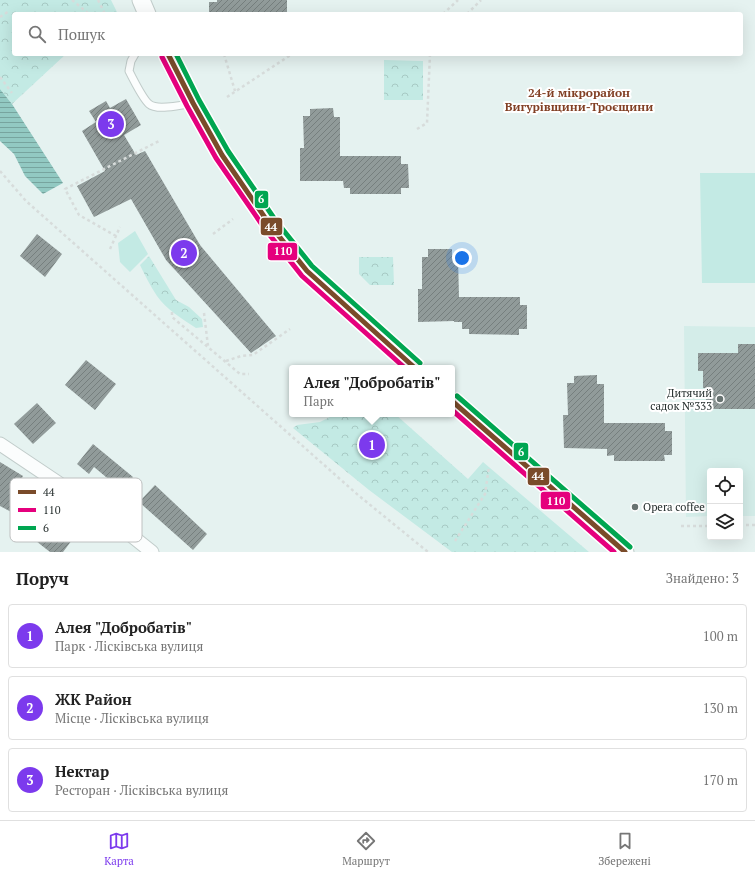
<!DOCTYPE html>
<html lang="uk">
<meta charset="utf-8">
<style>
:root{--surface:#fff;--page:#f2f2f2;--text:#222;--muted:#767676;--line:#e0e0e0;--accent:#7c3aed}
body{margin:0;font-family:"PT Serif",serif;background:var(--page);color:var(--text)}
.controls{position:absolute;right:12px;bottom:12px;display:grid;overflow:hidden;border-radius:4px;box-shadow:0 4px 16px #0002}
.controls button{width:36px;height:36px;display:grid;place-items:center;padding:0;border:0;border-bottom:1px solid var(--line);background:var(--surface);color:var(--text);font:20px sans-serif}
.you{position:absolute;left:462px;top:258px;width:14px;height:14px;margin:-10px;border:3px solid #fff;border-radius:50%;background:#1a73e8;box-shadow:0 0 0 6px #1a73e833}
.badge{display:grid;place-items:center;width:26px;height:26px;border-radius:50%;background:var(--accent);color:#fff;font-size:13px;font-weight:700}
.pin{position:absolute;translate:-50% -50%;border:2px solid #fff;box-shadow:0 1px 4px #0006}
.popup{position:absolute;left:289px;top:365px;width:166px;height:52px;box-sizing:border-box;display:grid;place-content:center;border-radius:4px;background:var(--surface);filter:drop-shadow(0 1px 3px #0005);font-size:13px;white-space:nowrap;color:var(--muted)}
.popup b{font-size:15px;color:var(--text)}
.popup::after{content:'';position:absolute;left:50%;top:100%;margin-left:-8px;border:8px solid transparent;border-top-color:var(--surface)}
.list{margin:0;padding:0;list-style:none}
h2{display:flex;justify-content:space-between;align-items:center;height:52px;margin:0;padding:0 16px;font-size:17px}
h2 small{font-size:13px;font-weight:400;color:var(--muted)}
.list li{display:grid;grid-template-columns:26px 1fr auto;gap:12px;align-items:center;box-sizing:border-box;height:64px;margin:0 8px 8px;padding:0 8px;border:1px solid var(--line);border-radius:4px}
.list b{display:block;font-size:15px;white-space:nowrap}
.list p{margin:0;font-size:13px;white-space:nowrap;color:var(--muted)}
.list em{font-size:13px;font-style:normal;color:var(--muted)}
.icon{flex:none;width:22px;height:22px;fill:none;stroke:currentColor;stroke-width:2;stroke-linecap:round;stroke-linejoin:round}
.map{position:relative;flex:none;width:755px;height:552px;overflow:hidden}
.search{position:absolute;background:var(--surface);box-shadow:0 4px 16px #0002;left:12px;right:12px;top:12px;height:44px;display:flex;align-items:center;gap:10px;box-sizing:border-box;padding:0 14px;border-radius:4px;color:var(--muted);font-size:15px}
.sheet{height:268px;background:var(--surface)}
nav{display:flex;justify-content:space-around;align-items:center;box-sizing:border-box;height:56px;border-top:1px solid var(--line);background:var(--surface);font-size:11px;color:var(--muted)}
nav a{display:grid;justify-items:center;gap:2px}
nav .on{color:var(--accent)}
.map>svg:first-child{display:block}
.built{fill:#d4ede9}
.grass{fill:#c3eae4}
.park{fill:url(#park-crowns)}
.water{fill:url(#water-rules)}
.building{fill:url(#building-hatch)}
.lines{fill:none;stroke-linecap:round;stroke-linejoin:round}
.service-casing{stroke:#c1ccca;stroke-width:9}
.minor-casing{stroke:#c1ccca;stroke-width:15}
.tertiary-casing{stroke:#c1ccca;stroke-width:19}
.path{stroke:#d7dcdb;stroke-width:2.5;stroke-dasharray:3 3;stroke-linecap:butt}
.service{stroke:#fbfdfd;stroke-width:7}
.minor{stroke:#fbfdfd;stroke-width:13}
.tertiary{stroke:#fbfdfd;stroke-width:17}
.bus-1-casing{stroke:#fff;stroke-width:8}
.bus-2-casing{stroke:#fff;stroke-width:8}
.bus-3-casing{stroke:#fff;stroke-width:8}
.bus-1{stroke:#7a4b2a;stroke-width:5}
.bus-2{stroke:#e5007d;stroke-width:5}
.bus-3{stroke:#00a651;stroke-width:5}
.poi-dot{fill:#687371;stroke:#fff;stroke-width:1.5}
.labels{text-anchor:middle;dominant-baseline:central;stroke-width:4;stroke-linejoin:round;paint-order:stroke}
.poi-label{font-size:11px;fill:#252e2d;stroke:#fff;text-anchor:end}
.neighbourhood-label{font-size:12px;font-weight:bold;fill:#824025;stroke:#fff}
.key{fill:#fff;stroke:#bec0c0;stroke-width:1}
.key-label{font-size:11px;fill:#252e2d}
.line-badge{stroke:#fff;stroke-width:1.5}
.badge-label{font-size:11px;text-anchor:middle;font-weight:bold;fill:#fff}
</style>
<div class="map">
<svg width="755" height="552" viewBox="0 0 755 552">
<defs>
<pattern id="park-crowns" width="20" height="18" patternUnits="userSpaceOnUse"><rect width="20" height="18" fill="#c3eae4"/><path d="M2 6a3 3 0 1 1 6 0M12 15a3 3 0 1 1 6 0" fill="none" stroke="#a7c9c4"/></pattern>
<pattern id="water-rules" width="6" height="5" patternUnits="userSpaceOnUse"><rect width="6" height="5" fill="#92c9c2"/><path d="M0 2.5h6" fill="none" stroke="#77a49e"/></pattern>
<pattern id="building-hatch" width="6" height="6" patternUnits="userSpaceOnUse"><rect width="6" height="6" fill="#919b9a"/><path d="M-1 1l2-2M0 6l6-6M5 7l2-2" fill="none" stroke="#767f7e"/></pattern>
</defs>
<rect width="100%" height="100%" fill="#e5f2f0"/>
<path class="built" d="M 684,326 L 755,327 L 755,516 L 740,516 L 740,471 L 710,471 L 710,516 L 686,517 Z"/>
<path class="grass" d="M 700,173 L 755,173 L 755,283 L 702,283 Z
M 135,231 L 148,254 L 130,272 L 120,262 L 118,243 Z"/>
<path class="park" d="M 0,0 L 111,0 L 118,14 L 14,14 L 14,54 L 66,54 L 12,104 L 0,89 Z
M 384,60 L 423,61 L 423,100 L 384,100 Z
M 149,256 L 176,300 L 189,307 L 202,319 L 203,327 L 196,328 C 182,319 166,309 157,296 C 150,286 145,275 140,265 Z
M 359,257 L 393,257 L 394,285 L 370,285 L 359,274 Z
M 336,414 L 395,414 L 468,479 L 483,462 L 589,552 L 452,552 L 369,490 L 293,428 L 297,425 L 320,422 Z"/>
<path class="water" d="M 0,89 L 12,104 L 63,183 L 43,194 L 25,176 L 14,154 L 0,141 Z"/>
<path class="building" d="M 217,0 L 287,0 L 287,14 L 209,14 L 209,2 L 217,2 Z
M 126,99 L 141,125 L 124,135 L 136,155 L 145,151 L 200,245 L 276,336 L 251,353 L 166,260 L 131,199 L 94,217 L 77,186 L 105,171 L 82,131 L 96,122 L 89,111 L 106,101 L 110,108 Z
M 333,108 L 334,117 L 340,117 L 340,156 L 401,156 L 401,164 L 408,164 L 409,188 L 401,188 L 401,194 L 350,194 L 350,188 L 344,188 L 343,181 L 300,181 L 300,148 L 304,148 L 303,116 L 310,116 L 310,109 Z
M 37,234 L 62,254 L 45,277 L 20,256 Z
M 428,249 L 452,249 L 452,258 L 458,258 L 459,297 L 520,297 L 520,305 L 527,305 L 527,329 L 519,329 L 519,335 L 469,334 L 469,329 L 462,329 L 462,322 L 454,322 L 454,321 L 418,322 L 418,289 L 422,289 L 422,257 L 428,257 Z
M 738,344 L 755,344 L 755,409 L 706,409 L 706,388 L 703,388 L 703,371 L 698,371 L 698,353 L 738,353 Z
M 86,360 L 116,384 L 95,410 L 65,385 Z
M 597,375 L 597,384 L 604,384 L 604,423 L 665,423 L 665,431 L 672,431 L 672,455 L 664,455 L 665,461 L 614,461 L 614,455 L 607,456 L 607,449 L 564,448 L 563,415 L 568,415 L 567,383 L 574,383 L 574,376 Z
M 37,403 L 56,423 L 33,444 L 14,424 Z
M 93,444 L 133,477 L 116,497 L 106,489 L 112,482 L 94,467 L 89,474 L 77,464 Z
M 0,462 L 23,476 L 17,488 L 27,494 L 15,514 L 0,506 Z
M 155,485 L 207,534 L 193,550 L 139,502 Z
M 62,506 L 85,523 L 63,552 L 50,552 L 36,541 Z"/>
<g class="lines">
<defs>
<path id="service" d="M 135,54 L 131,61 L 129,71 C 133,79 143,99 149,104 C 157,111 182,105 193,103"/>
<path id="minor" d="M 0,444 L 103,513 L 152,552"/>
<path id="tertiary" d="M 141,0 L 147,14
M 168,54 L 193,103 L 222,155 L 270,225 L 307,271 L 415,368
M 452,401 L 625,552"/>
</defs>
<use href="#service" class="service-casing"/>
<use href="#minor" class="minor-casing"/>
<use href="#tertiary" class="tertiary-casing"/>
<path class="path" d="M 72,0 L 89,14
M 98,0 L 105,14
M 443,14 L 458,0
M 467,14 L 481,0
M 0,17 L 9,11
M 224,54 L 235,91
M 0,77 L 12,93
M 227,97 L 292,54 L 303,54
M 417,129 L 427,123 L 430,54
M 0,171 L 26,201 L 358,495 L 428,552
M 213,234 L 233,219
M 116,236 L 79,215 L 65,189 L 159,141
M 110,249 L 120,227
M 172,312 L 172,317 L 240,374 L 249,374
M 204,313 L 208,346
M 226,361 L 241,356 L 253,355 L 290,329
M 740,525 L 755,525
M 681,526 L 710,526
M 455,541 L 485,494 L 489,467"/>
<use href="#service" class="service"/>
<use href="#minor" class="minor"/>
<use href="#tertiary" class="tertiary"/>
<defs>
<path id="bus-1" d="M 168,54 L 193,103 L 222,155 L 270,225 L 307,271 L 415,368
M 452,401 L 625,552"/>
<path id="bus-2" d="M 162,57 L 187,106 L 216,158 L 265,229 L 302,276 L 405,368
M 452,410 L 614,552"/>
<path id="bus-3" d="M 176,54 L 199,100 L 228,151 L 276,221 L 312,266 L 420,363
M 457,396 L 630,547"/>
</defs>
<use href="#bus-1" class="bus-1-casing"/>
<use href="#bus-2" class="bus-2-casing"/>
<use href="#bus-3" class="bus-3-casing"/>
<use href="#bus-1" class="bus-1"/>
<use href="#bus-2" class="bus-2"/>
<use href="#bus-3" class="bus-3"/>
</g>
<g class="poi-dot">
<circle cx="720" cy="399" r="4"/>
<circle cx="635" cy="507" r="4"/>
</g>
<g class="labels">
<g class="poi-label">
<text x="712" y="393">Дитячий<tspan x="712" dy="13">садок №333</tspan></text>
<text x="643" y="507" text-anchor="start">Opera coffee</text>
</g>
<g class="neighbourhood-label">
<text x="579" y="92">24-й мікрорайон<tspan x="579" dy="14">Вигурівщини-Троєщини</tspan></text>
</g>
</g>
<rect x="10" y="478" width="132" height="64" rx="6" class="key"/>
<rect x="18" y="490" width="18" height="4" fill="#7a4b2a"/>
<rect x="18" y="508" width="18" height="4" fill="#e5007d"/>
<rect x="18" y="526" width="18" height="4" fill="#00a651"/>
<g class="key-label">
<text x="43" y="496">44</text>
<text x="43" y="514">110</text>
<text x="43" y="532">6</text>
</g>
<g class="line-badge">
<rect x="254" y="190" width="15" height="19" rx="4" fill="#00a651"/>
<rect x="260" y="217" width="23" height="19" rx="4" fill="#7a4b2a"/>
<rect x="267" y="242" width="31" height="19" rx="4" fill="#e5007d"/>
<rect x="513" y="442" width="16" height="19" rx="4" fill="#00a651"/>
<rect x="527" y="467" width="23" height="19" rx="4" fill="#7a4b2a"/>
<rect x="540" y="491" width="31" height="19" rx="4" fill="#e5007d"/>
</g>
<g class="badge-label">
<text x="261" y="203">6</text>
<text x="271" y="231">44</text>
<text x="283" y="255">110</text>
<text x="521" y="456">6</text>
<text x="538" y="480">44</text>
<text x="556" y="505">110</text>
</g>
</svg>
<div class="controls">
<button><svg class="icon" aria-label="locate" viewBox="0 0 24 24"><circle cx="12" cy="12" r="6"/><path d="M12 2v4M12 18v4M2 12h4M18 12h4"/></svg></button>
<button><svg class="icon" aria-label="layers" viewBox="0 0 24 24"><path d="M12 4l9 5-9 5-9-5zM3 14l9 5 9-5"/></svg></button>
</div>
<div class="you"></div>
<div class="pin badge" style="left:372px;top:445px">1</div>
<div class="popup"><b>Алея &quot;Добробатів&quot;</b>Парк</div>
<div class="pin badge" style="left:184px;top:253px">2</div>
<div class="pin badge" style="left:111px;top:124px">3</div>
<div class="search"><svg class="icon" aria-label="search" viewBox="0 0 24 24"><circle cx="10" cy="10" r="6"/><path d="M15 15l6 6"/></svg>Пошук</div>
</div>
<section class="sheet">
<h2>Поруч<small>Знайдено: 3</small></h2>
<ul class="list">
<li><span class="badge">1</span><div><b>Алея &quot;Добробатів&quot;</b><p>Парк · Лісківська вулиця</p></div><em>100 m</em></li>
<li><span class="badge">2</span><div><b>ЖК Район</b><p>Місце · Лісківська вулиця</p></div><em>130 m</em></li>
<li><span class="badge">3</span><div><b>Нектар</b><p>Ресторан · Лісківська вулиця</p></div><em>170 m</em></li>
</ul>
</section>
<nav>
<a class="on"><svg class="icon" aria-label="map" viewBox="0 0 24 24"><path d="M3 6l6-2 6 2 6-2v14l-6 2-6-2-6 2zM9 4v14M15 6v14"/></svg>Карта</a>
<a><svg class="icon" aria-label="directions" viewBox="0 0 24 24"><path d="M12 3l9 9-9 9-9-9zM9 14v-3h6M13 9l2 2-2 2"/></svg>Маршрут</a>
<a><svg class="icon" aria-label="saved" viewBox="0 0 24 24"><path d="M7 4h10v16l-5-4-5 4z"/></svg>Збережені</a>
</nav>
